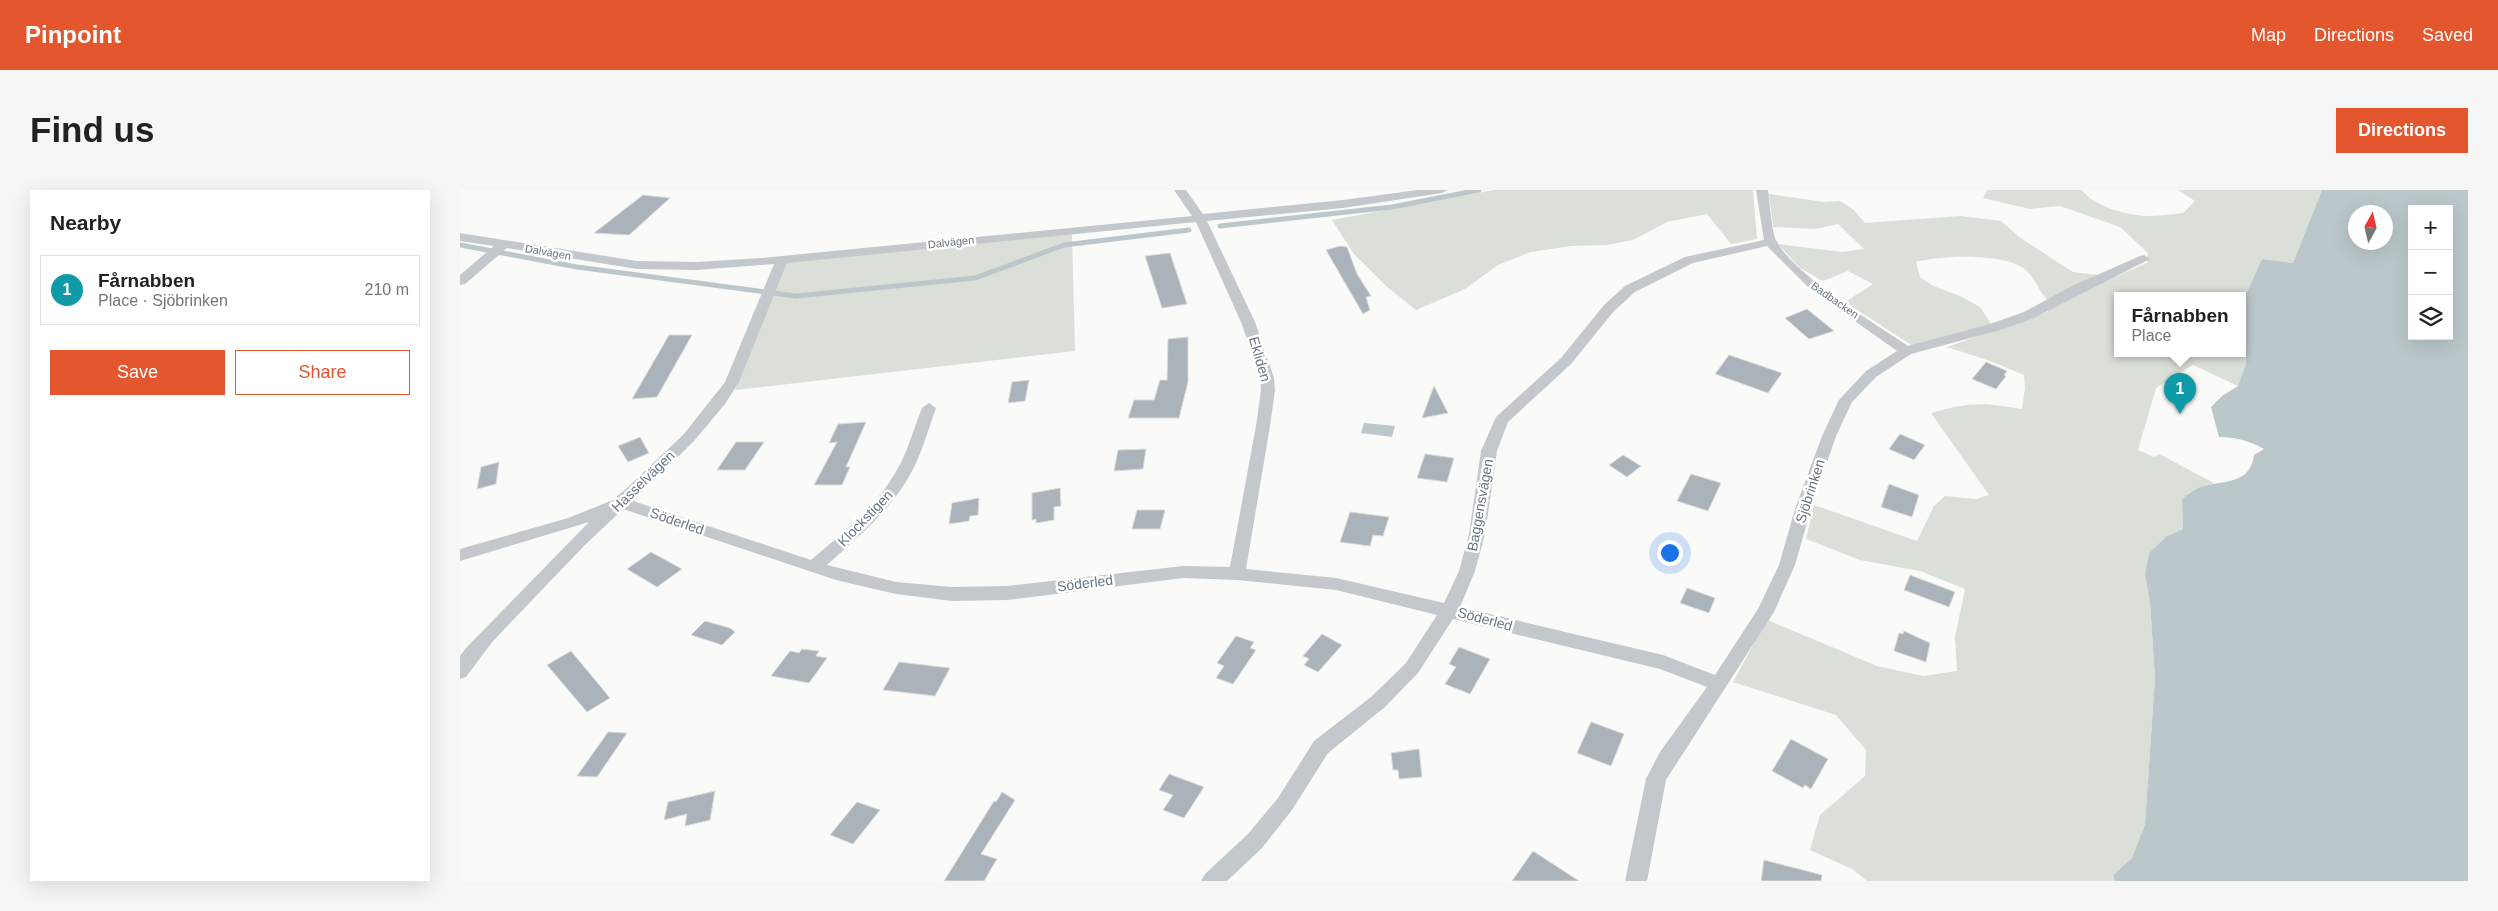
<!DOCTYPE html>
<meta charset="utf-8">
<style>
:root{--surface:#fff;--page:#f6f6f6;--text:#222;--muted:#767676;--line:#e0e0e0;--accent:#e4572e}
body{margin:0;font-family:Arial,sans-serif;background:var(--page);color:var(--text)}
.controls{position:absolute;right:15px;top:15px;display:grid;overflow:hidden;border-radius:0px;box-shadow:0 5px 20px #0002}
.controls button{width:45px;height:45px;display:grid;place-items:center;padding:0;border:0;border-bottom:1px solid var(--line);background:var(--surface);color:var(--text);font:25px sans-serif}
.compass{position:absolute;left:1888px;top:15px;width:45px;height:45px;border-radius:50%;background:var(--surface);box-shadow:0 5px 20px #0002;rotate:8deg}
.you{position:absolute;left:1209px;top:362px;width:18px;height:18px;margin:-12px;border:4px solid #fff;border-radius:50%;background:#1a73e8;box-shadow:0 0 0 8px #1a73e833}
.badge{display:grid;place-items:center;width:32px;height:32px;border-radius:50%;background:var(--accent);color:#fff;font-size:16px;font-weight:700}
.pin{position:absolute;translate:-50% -41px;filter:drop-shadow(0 1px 2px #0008)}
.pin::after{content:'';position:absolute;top:26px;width:18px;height:15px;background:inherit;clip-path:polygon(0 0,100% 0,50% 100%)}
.popup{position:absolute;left:1654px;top:102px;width:132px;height:65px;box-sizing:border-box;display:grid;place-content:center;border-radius:0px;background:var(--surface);filter:drop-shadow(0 1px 4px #0005);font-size:16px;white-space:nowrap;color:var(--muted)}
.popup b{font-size:19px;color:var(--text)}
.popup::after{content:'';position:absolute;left:50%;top:100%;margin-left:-10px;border:10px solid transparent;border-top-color:var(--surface)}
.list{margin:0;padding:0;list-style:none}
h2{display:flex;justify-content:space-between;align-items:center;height:65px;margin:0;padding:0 20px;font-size:21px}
h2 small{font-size:16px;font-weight:400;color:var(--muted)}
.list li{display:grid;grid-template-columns:32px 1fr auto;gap:15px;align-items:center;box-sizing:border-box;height:70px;margin:0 10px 10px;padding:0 10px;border:1px solid var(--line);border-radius:0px}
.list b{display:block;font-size:19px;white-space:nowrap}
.list p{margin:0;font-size:16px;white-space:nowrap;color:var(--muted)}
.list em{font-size:16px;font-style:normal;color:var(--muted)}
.actions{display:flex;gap:10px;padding:15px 20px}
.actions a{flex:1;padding:11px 0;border:1px solid var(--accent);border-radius:0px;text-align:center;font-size:18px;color:var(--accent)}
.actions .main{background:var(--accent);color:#fff}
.icon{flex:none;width:28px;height:28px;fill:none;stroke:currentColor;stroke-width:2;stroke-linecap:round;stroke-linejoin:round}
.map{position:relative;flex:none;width:2008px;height:691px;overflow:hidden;border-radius:0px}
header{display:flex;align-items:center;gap:30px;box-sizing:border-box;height:70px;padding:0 25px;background:var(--accent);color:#fff}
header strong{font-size:24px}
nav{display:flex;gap:28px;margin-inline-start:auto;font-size:18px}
.intro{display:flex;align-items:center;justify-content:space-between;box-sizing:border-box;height:120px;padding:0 30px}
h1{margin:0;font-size:35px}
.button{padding:12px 22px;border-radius:0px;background:var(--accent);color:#fff;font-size:18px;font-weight:700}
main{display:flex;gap:30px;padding:0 30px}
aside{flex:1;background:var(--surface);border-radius:0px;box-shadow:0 5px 20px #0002}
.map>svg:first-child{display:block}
.green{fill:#dadfd7}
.water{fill:#bbc7cb;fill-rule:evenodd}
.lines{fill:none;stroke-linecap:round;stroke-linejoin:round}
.stream{stroke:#bbc7cb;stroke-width:5}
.building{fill:#aab3b9;stroke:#dcdcda}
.street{fill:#c3c8cc;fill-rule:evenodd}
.labels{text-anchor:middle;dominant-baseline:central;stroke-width:5;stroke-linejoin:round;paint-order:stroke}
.far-street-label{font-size:11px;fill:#657683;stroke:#fff}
.street-label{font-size:14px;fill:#657683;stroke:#fff}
</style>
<header>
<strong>Pinpoint</strong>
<nav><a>Map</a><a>Directions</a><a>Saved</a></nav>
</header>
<div class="intro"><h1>Find us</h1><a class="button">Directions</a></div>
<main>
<aside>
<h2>Nearby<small></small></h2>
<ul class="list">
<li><span class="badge" style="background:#0f9aa8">1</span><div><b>Fårnabben</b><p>Place · Sjöbrinken</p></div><em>210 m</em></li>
</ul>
<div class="actions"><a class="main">Save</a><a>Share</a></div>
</aside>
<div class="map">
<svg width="2008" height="691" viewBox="0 0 2008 691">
<rect width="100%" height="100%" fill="#fafaf8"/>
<path class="green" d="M 1034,0 L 1293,0 L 1297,49 L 1271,54 L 1247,24 L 1207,32 L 1173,50 L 1147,55 L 1111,56 L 1071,62 L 1038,75 L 1005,99 L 956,120 L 926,96 L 894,64 L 872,30 Z
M 1527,0 L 1622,0 C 1634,17 1667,25 1687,26 C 1699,26 1712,24 1723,23 L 1735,11 L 1718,0 L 1862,0 L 1833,73 L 1802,69 L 1788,100 L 1783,106 L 1658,105 L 1658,163 L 1782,163 L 1783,119 L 1785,121 L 1786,174 L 1778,196 L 1733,175 L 1696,198 L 1678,260 L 1694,267 L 1699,264 L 1754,293 L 1729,302 L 1722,310 L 1723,339 L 1707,346 L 1689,363 L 1685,384 L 1690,413 L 1695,488 L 1685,634 L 1672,668 L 1653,685 L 1655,691 L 1407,691 L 1392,679 L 1350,660 L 1360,625 L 1405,586 L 1406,560 L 1376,525 L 1273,492 L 1307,430 L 1417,476 L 1463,486 L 1497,481 L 1495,447 L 1505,399 L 1460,381 L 1400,370 L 1346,349 L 1354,315 L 1457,351 L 1474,316 L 1485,306 L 1516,309 L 1529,305 L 1471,223 C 1510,212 1521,212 1562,219 L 1565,198 L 1564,185 L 1530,171 L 1487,157 L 1588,122 L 1588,111 C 1579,101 1576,91 1568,82 C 1551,62 1479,65 1456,72 L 1460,87 L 1473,96 L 1500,106 L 1520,117 L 1531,134 L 1453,156 L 1385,112 L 1413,94 L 1388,81 L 1363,91 L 1340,78 L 1318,54 L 1382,62 L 1404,59 L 1378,34 L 1355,39 L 1313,37 L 1309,4 L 1364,12 L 1380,11 L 1394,20 L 1405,33 L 1501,26 L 1541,31 L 1559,47 L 1613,82 L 1655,87 L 1687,73 L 1688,63 L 1660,37 L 1600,16 L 1570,19 L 1523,8 Z
M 612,44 L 615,161 L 275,200 L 328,71 Z"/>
<path class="water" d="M 1862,0 L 2008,0 L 2008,691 L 1655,691 L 1653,685 L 1672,668 L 1685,634 L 1695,488 L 1690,413 L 1685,384 L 1689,363 L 1707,346 L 1723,339 L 1722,310 C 1745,282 1789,305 1794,265 L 1804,259 C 1790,251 1776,247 1759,247 L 1751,217 L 1762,206 L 1778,196 L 1786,174 L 1785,121 L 1783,119 L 1783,106 L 1788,100 L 1802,69 L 1833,73 ZM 1952,19 L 1989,19 L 1989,146 L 1952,146 ZM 1896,22 L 1926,22 L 1926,52 L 1896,52 Z
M 904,233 L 935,236 L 932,247 L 901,243 Z"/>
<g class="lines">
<path class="stream" d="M 760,36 L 932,17 L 1019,0
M 0,55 L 117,77 L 336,106 L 515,88 L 604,55 L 729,40"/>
</g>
<path class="building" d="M 183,5 L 210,8 L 169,45 L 134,43 Z
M 880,56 L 887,57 L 897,84 L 911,106 L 906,107 L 910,120 L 903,124 L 866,60 Z
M 710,63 L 727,114 L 702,118 L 685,66 Z
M 1347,119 L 1374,141 L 1349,149 L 1325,128 Z
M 209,145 L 232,145 L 197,207 L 172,209 Z
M 728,147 L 728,192 L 719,228 L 668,228 L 674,210 L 694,210 L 700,190 L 707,190 L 708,149 Z
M 1269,165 L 1322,183 L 1308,203 L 1255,184 Z
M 1526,172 L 1547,181 L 1544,185 L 1546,186 L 1536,199 L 1512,189 Z
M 569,190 L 565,211 L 548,213 L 552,192 Z
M 974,196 L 988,223 L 962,228 Z
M 406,232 L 386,277 L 390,277 L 382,295 L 354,295 L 377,252 L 369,253 L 378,234 Z
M 1440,244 L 1465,255 L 1454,270 L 1429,259 Z
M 180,247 L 189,263 L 168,272 L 158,256 Z
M 276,252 L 304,252 L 285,280 L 257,280 Z
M 686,259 L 683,279 L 654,281 L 658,260 Z
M 965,264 L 994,268 L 987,292 L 957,288 Z
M 1163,265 L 1181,276 L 1167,287 L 1149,275 Z
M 39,272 L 36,294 L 17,299 L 21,277 Z
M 1231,284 L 1261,293 L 1248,321 L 1217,311 Z
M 1429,294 L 1459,305 L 1452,327 L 1421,317 Z
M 600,298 L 601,316 L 594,317 L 594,330 L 576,333 L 576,329 L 572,330 L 572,303 Z
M 519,308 L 518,325 L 510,326 L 509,331 L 489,334 L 492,313 Z
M 677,320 L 705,320 L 700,339 L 672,339 Z
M 890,322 L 929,327 L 923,346 L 913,345 L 910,356 L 880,352 Z
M 191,362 L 222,379 L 197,397 L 167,379 Z
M 1450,385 L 1495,402 L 1489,417 L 1444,400 Z
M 1227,398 L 1255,408 L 1249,423 L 1220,413 Z
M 245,431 L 270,438 L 275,442 L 262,455 L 231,445 Z
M 1444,441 L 1470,453 L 1466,472 L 1434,461 L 1439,443 L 1443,444 Z
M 862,444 L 882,455 L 858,482 L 844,475 L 849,469 L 843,466 Z
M 776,446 L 794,452 L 790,458 L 796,460 L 773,494 L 756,488 L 764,476 L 757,473 Z
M 999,457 L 1030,469 L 1010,504 L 985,494 L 996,477 L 989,474 Z
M 342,459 L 359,461 L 356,466 L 367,468 L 349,493 L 311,486 L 330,461 L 339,463 Z
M 111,461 L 150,508 L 127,522 L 87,475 Z
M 439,472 L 490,478 L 475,506 L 423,500 Z
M 1131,532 L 1164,544 L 1151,576 L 1117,563 Z
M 148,542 L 167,543 L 137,587 L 117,586 Z
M 1331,549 L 1368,569 L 1351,599 L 1345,595 L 1343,598 L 1312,581 Z
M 959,559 L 962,587 L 939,589 L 938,580 L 933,580 L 931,563 Z
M 709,584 L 744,597 L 724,628 L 703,620 L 713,605 L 699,600 Z
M 255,601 L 250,630 L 225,636 L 227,624 L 204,630 L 208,612 Z
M 542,602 L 555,610 L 521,664 L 537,669 L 524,691 L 484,691 L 534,611 L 536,612 Z
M 397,612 L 420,620 L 393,654 L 370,645 Z
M 1073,661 L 1119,691 L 1052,691 Z
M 1304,670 L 1362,685 L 1361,691 L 1301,691 Z"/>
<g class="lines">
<path class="street" d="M 714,0 L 726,0 L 743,24 L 883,10 L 958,0 L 988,0 L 982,3 L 883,18 L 747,31 L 795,132 L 814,188 L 815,200 L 810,236 L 786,379 L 876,388 L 984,413 L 999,381 L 1009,344 L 1021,261 L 1036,227 L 1101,168 L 1144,115 L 1165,96 L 1225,67 L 1304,50 L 1296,0 L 1308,0 C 1310,13 1311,42 1317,52 C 1337,87 1413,132 1448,156 L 1530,134 L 1564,122 L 1612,96 L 1680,66 L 1684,65 L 1690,69 L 1574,128 L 1540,140 L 1451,164 L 1416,187 L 1392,212 L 1376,246 L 1351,319 L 1335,375 L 1314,422 L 1206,590 L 1187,691 L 1165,691 L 1186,589 L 1200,562 L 1247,497 L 1200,479 L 993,429 L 958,483 L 925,517 L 868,563 L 832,620 L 802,658 L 767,691 L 741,691 L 745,684 L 788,644 L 818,608 L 854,551 L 911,507 L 946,473 L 977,425 L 876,400 L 777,390 L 723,388 L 547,410 L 492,411 L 436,404 L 376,390 L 163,319 L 124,356 L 33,451 L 6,487 L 0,489 L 0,466 L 6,458 L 129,332 L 0,371 L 0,359 L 108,328 L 153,310 L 168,297 L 224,244 L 265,192 L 314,74 L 237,80 L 177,79 L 47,58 L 5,94 L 0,95 L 0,85 L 34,56 L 0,51 L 0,43 L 177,71 L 237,72 L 301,68 L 732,26 ZM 736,32 L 781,132 L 800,188 L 801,200 L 796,236 L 770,377 L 723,376 L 547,396 L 492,397 L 436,392 L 367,375 C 398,347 431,320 451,283 C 462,263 468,240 476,218 L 469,213 L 462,218 C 453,240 447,265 434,285 C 414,319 381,344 351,370 L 173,311 L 234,251 L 265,214 L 279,192 L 327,73 ZM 1307,56 L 1351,100 L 1437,161 L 1406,181 L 1379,210 L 1362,246 L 1335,319 L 1319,375 L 1298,419 L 1255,485 L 1203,465 L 1000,417 L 1015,381 L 1025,344 L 1037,261 L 1048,232 L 1111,174 L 1154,121 L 1175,102 L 1233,73 Z"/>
</g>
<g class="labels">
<g class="far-street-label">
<text transform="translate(491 52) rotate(-6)">Dalvägen</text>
<text transform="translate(88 62) rotate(10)">Dalvägen</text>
<text transform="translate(1375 110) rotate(35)">Badbacken</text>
</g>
<g class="street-label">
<text transform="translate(800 169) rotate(74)">Ekliden</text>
<text transform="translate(183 291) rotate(-44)">Hasselvägen</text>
<text transform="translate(1350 301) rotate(-72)">Sjöbrinken</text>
<text transform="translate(1020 315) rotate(-80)">Baggensvägen</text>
<text transform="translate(405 328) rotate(-46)">Klockstigen</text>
<text transform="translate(217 331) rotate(19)">Söderled</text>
<text transform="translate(625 393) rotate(-7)">Söderled</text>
<text transform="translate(1025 429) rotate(15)">Söderled</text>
</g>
</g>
</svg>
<div class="controls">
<button>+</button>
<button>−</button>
<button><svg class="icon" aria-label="layers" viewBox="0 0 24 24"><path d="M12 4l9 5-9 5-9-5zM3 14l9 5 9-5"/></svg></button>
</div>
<svg class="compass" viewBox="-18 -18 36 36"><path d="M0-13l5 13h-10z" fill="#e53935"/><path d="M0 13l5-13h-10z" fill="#767676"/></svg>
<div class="you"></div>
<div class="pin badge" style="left:1720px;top:224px;background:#0f9aa8">1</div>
<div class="popup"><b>Fårnabben</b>Place</div>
</div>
</main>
